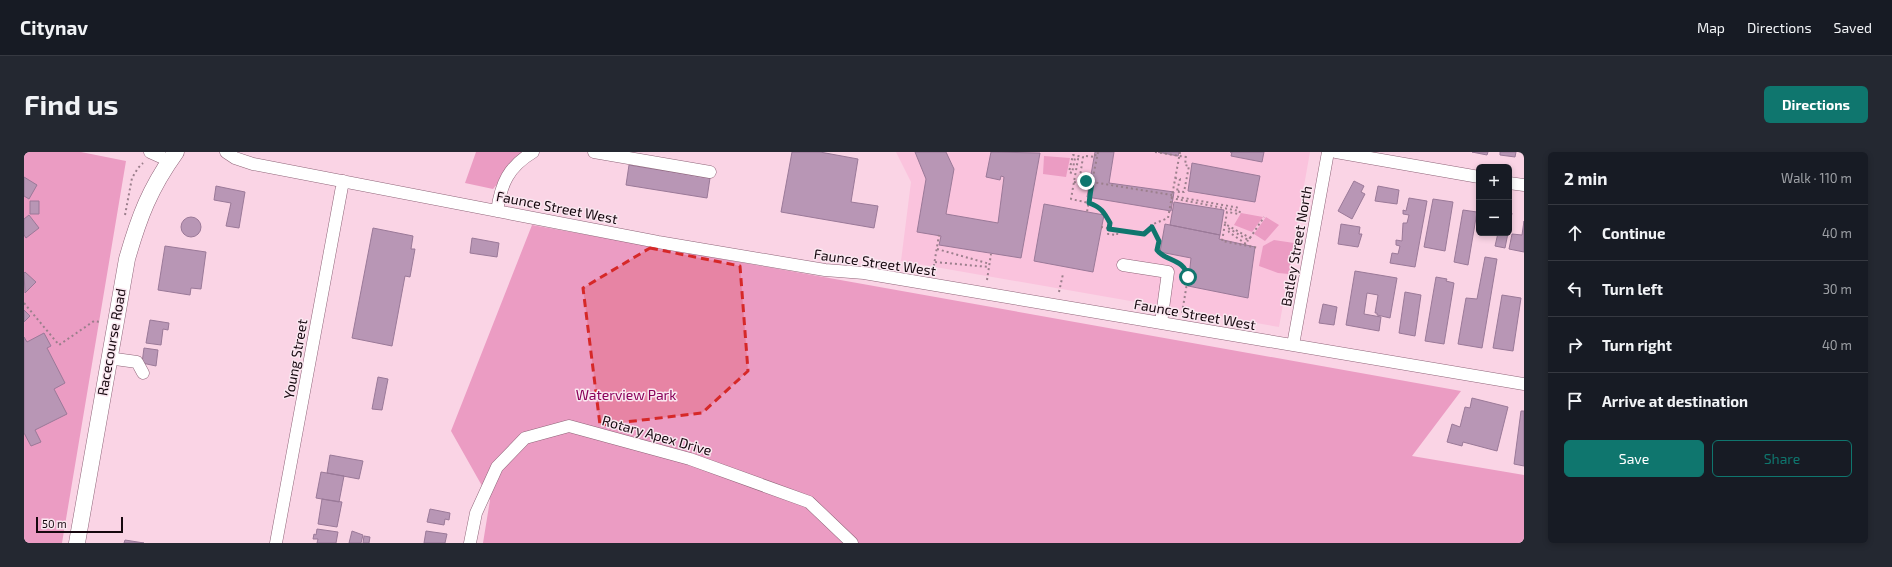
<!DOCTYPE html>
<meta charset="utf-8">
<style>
:root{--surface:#171b24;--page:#242831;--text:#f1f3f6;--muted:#9ea1a6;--line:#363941;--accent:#0f766e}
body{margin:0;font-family:"Exo 2",sans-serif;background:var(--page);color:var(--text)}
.controls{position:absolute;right:12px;top:12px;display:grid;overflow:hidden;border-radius:6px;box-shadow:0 2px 6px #0003}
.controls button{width:36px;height:36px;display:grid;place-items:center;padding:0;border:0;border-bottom:1px solid var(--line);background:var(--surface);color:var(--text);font:20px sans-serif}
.scale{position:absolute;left:12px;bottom:10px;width:87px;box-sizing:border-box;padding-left:4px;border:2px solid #16080f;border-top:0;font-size:11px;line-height:14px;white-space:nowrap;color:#16080f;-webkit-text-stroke:3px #fae7f0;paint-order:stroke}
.stop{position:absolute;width:12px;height:12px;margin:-9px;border:3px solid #0f766e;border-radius:50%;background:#fff}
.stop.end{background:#0f766e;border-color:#fff;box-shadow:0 1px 4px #0008}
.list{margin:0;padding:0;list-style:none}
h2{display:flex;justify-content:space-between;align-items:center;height:52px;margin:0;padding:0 16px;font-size:17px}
h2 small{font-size:13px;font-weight:400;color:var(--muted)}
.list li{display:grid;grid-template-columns:26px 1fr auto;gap:12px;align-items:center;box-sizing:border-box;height:56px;padding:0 16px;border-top:1px solid var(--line)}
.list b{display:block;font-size:15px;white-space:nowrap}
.list em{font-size:13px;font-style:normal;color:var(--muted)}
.actions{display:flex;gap:8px;padding:12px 16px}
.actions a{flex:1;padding:9px 0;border:1px solid var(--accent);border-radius:6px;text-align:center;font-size:14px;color:var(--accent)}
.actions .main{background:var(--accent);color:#fff}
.icon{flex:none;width:22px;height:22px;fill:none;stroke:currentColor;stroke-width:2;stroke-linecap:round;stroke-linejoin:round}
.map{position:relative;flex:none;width:1500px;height:391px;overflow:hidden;border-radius:6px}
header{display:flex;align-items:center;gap:24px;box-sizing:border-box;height:56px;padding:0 20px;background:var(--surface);border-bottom:1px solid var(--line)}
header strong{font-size:19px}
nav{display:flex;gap:22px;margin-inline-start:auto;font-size:14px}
.intro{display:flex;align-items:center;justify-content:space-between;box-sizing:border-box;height:96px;padding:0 24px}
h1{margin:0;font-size:28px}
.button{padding:10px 18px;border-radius:6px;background:var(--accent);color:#fff;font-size:14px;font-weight:700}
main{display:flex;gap:24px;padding:0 24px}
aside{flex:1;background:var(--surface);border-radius:6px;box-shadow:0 2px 6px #0003}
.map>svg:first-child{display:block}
.built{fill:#fac3dd}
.green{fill:#eb9cc3}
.building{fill:#b896b5;stroke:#9a7998}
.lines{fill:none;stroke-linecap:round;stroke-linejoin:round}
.minor-casing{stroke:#8f6579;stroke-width:13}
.major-casing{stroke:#8f6579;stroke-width:17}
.path{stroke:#9b7f8c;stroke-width:2;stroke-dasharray:2 3;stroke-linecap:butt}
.minor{stroke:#fff;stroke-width:12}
.major{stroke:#fff;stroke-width:16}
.route{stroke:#0f766e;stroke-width:5}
.marked{fill:#d62828;fill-opacity:0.2;stroke:#d62828;stroke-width:3;stroke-dasharray:8 5;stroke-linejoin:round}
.labels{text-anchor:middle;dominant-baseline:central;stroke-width:3;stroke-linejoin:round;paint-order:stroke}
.street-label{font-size:14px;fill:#16080f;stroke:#fae7f0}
.park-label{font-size:14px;fill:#89005a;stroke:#fae7f0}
</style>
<header>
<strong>Citynav</strong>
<nav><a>Map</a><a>Directions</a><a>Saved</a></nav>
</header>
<div class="intro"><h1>Find us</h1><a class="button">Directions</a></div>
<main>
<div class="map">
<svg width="1500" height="391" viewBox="0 0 1500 391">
<rect width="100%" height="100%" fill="#fad4e5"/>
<path class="built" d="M 872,0 L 1286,0 L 1255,175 L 877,109 L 887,30 Z"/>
<path class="green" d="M 0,0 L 57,0 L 102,9 L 38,391 L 0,391 Z
M 452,0 L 501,0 L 469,37 L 441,31 Z
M 1020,4 L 1046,6 L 1042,25 L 1019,22 Z
M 1217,61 L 1239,65 L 1228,80 L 1210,73 Z
M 1242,65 L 1255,73 L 1241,89 L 1230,82 Z
M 508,73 L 1437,239 L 1388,304 L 1500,323 L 1500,391 L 459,391 L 466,348 L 427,279 Z
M 1250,88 L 1270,91 L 1265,122 L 1254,121 L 1235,114 L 1239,94 Z"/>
<path class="building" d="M 768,0 L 796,0 L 834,7 L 827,50 L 854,54 L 850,76 L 757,60 Z
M 891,0 L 922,0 L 930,17 L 922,62 L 974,71 L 980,25 L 977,24 L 976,28 L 962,25 L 967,0 L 1016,1 L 997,106 L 915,93 L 917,84 L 893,80 L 902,27 Z
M 1071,0 L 1090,0 L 1085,31 L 1150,40 L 1147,59 L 1063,45 Z
M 1134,0 L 1155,0 L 1154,4 Z
M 1206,0 L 1240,0 L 1238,10 L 1207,4 L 1208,0 Z
M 1448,0 L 1464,0 L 1463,3 Z
M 1476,0 L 1492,0 L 1491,5 L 1476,3 Z
M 1168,11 L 1236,24 L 1231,50 L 1164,39 Z
M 605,13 L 686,26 L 683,46 L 602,33 Z
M 0,25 L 13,33 L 5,47 L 0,44 Z
M 1330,29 L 1340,34 L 1337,40 L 1341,42 L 1328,67 L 1314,59 Z
M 192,34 L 221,40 L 215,76 L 202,74 L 207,51 L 190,48 Z
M 1354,34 L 1375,38 L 1373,52 L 1351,49 Z
M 1385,46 L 1403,49 L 1391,115 L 1366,111 L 1368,101 L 1374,102 L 1376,94 L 1372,93 L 1372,88 L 1378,89 L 1379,71 L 1383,71 L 1385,63 L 1379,62 L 1379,58 L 1382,59 Z
M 1409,47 L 1429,50 L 1421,99 L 1400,95 Z
M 6,49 L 15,49 L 15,62 L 6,62 Z
M 1150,50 L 1200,58 L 1196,83 L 1146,73 Z
M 1020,52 L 1080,63 L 1069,120 L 1010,109 Z
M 1439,58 L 1453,60 L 1444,113 L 1430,110 Z
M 1485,60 L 1488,61 L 1485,77 Z
M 5,63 L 15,76 L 2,86 L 0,83 L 0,67 Z
M157 75a10 10 0 1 1 20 0a10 10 0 1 1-20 0Z
M 1500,69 L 1500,100 L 1485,97 L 1488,82 L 1498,83 Z
M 1141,72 L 1196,83 L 1195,87 L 1231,95 L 1224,146 L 1164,134 L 1167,106 L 1136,100 Z
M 1317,72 L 1336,75 L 1335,82 L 1338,82 L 1334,95 L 1314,92 Z
M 349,76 L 389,84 L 387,97 L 391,97 L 386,125 L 381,124 L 368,194 L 328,186 Z
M 1474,81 L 1484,81 L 1481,96 L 1471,94 Z
M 448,86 L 475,91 L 473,105 L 446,101 Z
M 141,94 L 182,100 L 177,137 L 167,136 L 166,143 L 134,138 Z
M 1461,105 L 1473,107 L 1458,196 L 1434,192 L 1442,146 L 1453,147 Z
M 1331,119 L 1373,126 L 1366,166 L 1353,163 L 1353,161 L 1351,161 L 1354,143 L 1343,141 L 1340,162 L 1357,165 L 1355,179 L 1322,173 Z
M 1,120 L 12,130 L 1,141 L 0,121 Z
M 1412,125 L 1423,127 L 1422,129 L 1430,131 L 1420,192 L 1401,189 Z
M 1381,140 L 1397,143 L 1391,184 L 1375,181 Z
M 1478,143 L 1497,146 L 1489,199 L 1469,196 Z
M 1299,152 L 1313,155 L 1310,173 L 1295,171 Z
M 0,158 L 6,164 L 0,170 Z
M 126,168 L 145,171 L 144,178 L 139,177 L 137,193 L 122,191 Z
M 20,181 L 27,194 L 23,196 L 41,231 L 30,237 L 43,262 L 11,278 L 17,290 L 7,294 L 0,281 L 0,185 L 3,190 Z
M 120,196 L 134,198 L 132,214 L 118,211 Z
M 354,225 L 364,227 L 358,258 L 348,257 Z
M 1448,246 L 1484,255 L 1473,299 L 1439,290 L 1438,294 L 1423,290 L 1428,272 L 1436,275 L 1441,255 L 1446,256 Z
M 1497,259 L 1500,259 L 1500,314 L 1490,312 Z
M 306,303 L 339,309 L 335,327 L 303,321 Z
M 297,320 L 320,324 L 315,350 L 292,346 Z
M 298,347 L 318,350 L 313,375 L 294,372 Z
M 406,357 L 426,361 L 425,368 L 421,367 L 420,373 L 403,370 Z
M 293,377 L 314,380 L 312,391 L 293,391 L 294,387 L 289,387 L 290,382 L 292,383 Z
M 328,379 L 339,383 L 337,391 L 325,391 Z
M 402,379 L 423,382 L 421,391 L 400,391 Z
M 340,384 L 346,385 L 345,391 L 339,391 Z
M 101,388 L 120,391 L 100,391 Z"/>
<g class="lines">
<defs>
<path id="minor" d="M 126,0 L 146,9
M 202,0 L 211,6 L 229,12 L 634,90 L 801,118 L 840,121 L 1500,232
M 570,0 L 686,20
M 1312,0 L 1455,25
M 1485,31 L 1500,33
M 473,59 C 477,32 484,15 509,0
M 1099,113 L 1144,120 L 1137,171
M 1269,193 L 1304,0
M 84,206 L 113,210 L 119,221
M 252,391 L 319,29
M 446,391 L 452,361 L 473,315 L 501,286 L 545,274 L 666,307 L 785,350 L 828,391"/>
<path id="major" d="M 53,391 L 103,107 C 115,65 126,36 152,0"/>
</defs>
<use href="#minor" class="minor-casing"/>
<use href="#major" class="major-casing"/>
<path class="path" d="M 1074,0 L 1068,30 L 1148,43
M 1131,0 L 1162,5 L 1161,13 L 1165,14 L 1160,40 L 1155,39 L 1154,45 L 1216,56
M 1156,0 L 1144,66 L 1127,73 L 1135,89 L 1133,99 C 1142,110 1160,106 1164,125 L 1158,161
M 1062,4 L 1071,5 L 1072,0
M 1151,26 L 1156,27 L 1153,39 L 1155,39
M 1056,28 L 1068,30 L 1063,60 L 1061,60
M 1050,30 L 1055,31 L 1059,5 L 1049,3 L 1045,20 L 1048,21 L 1051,6 L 1054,7 L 1047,47 C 1068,52 1075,50 1086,71 L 1084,82 L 1093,83 L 1094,78
M 1147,46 L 1215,59
M 1216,59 L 1215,62 L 1203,60 L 1201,72 L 1226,86 L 1224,88 L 1204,76 L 1205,80 L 1222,92 L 1224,88
M 101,63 L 108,26 L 114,16 L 119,11
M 1201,72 L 1198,89 L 1235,96
M 1077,75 L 1120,82 L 1128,75
M 1226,86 L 1240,65
M 913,97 L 966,112
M 911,110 L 965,115
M 909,119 L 915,83
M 963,128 L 967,102
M 1035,140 L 1039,122
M 0,151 L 35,193 L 70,169 L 77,170"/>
<use href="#minor" class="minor"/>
<use href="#major" class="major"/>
</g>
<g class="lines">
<path class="route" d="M 1062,29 L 1068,30 L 1065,51 C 1077,55 1080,60 1086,71 L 1085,77 L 1120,82 L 1128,75 L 1135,89 L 1133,98 C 1142,110 1160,106 1164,125"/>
</g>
<path class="marked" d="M 626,96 L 716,114 L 724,219 L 678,261 L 576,273 L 559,136 Z"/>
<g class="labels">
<g class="street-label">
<text transform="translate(533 55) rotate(11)">Faunce Street West</text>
<text transform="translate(1272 94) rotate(-80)">Batley Street North</text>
<text transform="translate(851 110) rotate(8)">Faunce Street West</text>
<text transform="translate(1171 162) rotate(10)">Faunce Street West</text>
<text transform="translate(87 190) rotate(-80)">Racecourse Road</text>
<text transform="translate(271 207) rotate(-80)">Young Street</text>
<text transform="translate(633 283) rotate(16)">Rotary Apex Drive</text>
</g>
<g class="park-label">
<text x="602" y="242">Waterview Park</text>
</g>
</g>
</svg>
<div class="controls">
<button>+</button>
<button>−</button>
</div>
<div class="scale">50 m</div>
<div class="stop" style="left:1164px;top:125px"></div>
<div class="stop end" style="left:1062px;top:29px"></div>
</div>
<aside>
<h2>2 min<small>Walk · 110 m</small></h2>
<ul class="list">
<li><svg class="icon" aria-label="ahead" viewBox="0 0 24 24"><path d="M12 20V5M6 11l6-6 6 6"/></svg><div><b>Continue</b></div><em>40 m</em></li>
<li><svg class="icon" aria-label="left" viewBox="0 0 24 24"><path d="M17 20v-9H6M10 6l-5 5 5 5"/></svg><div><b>Turn left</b></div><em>30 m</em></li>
<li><svg class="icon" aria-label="right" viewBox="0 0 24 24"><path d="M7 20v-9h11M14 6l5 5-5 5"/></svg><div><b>Turn right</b></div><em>40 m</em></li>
<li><svg class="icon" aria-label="arrive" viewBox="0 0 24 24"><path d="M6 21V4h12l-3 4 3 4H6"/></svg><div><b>Arrive at destination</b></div></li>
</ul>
<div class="actions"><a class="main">Save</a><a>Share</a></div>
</aside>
</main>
